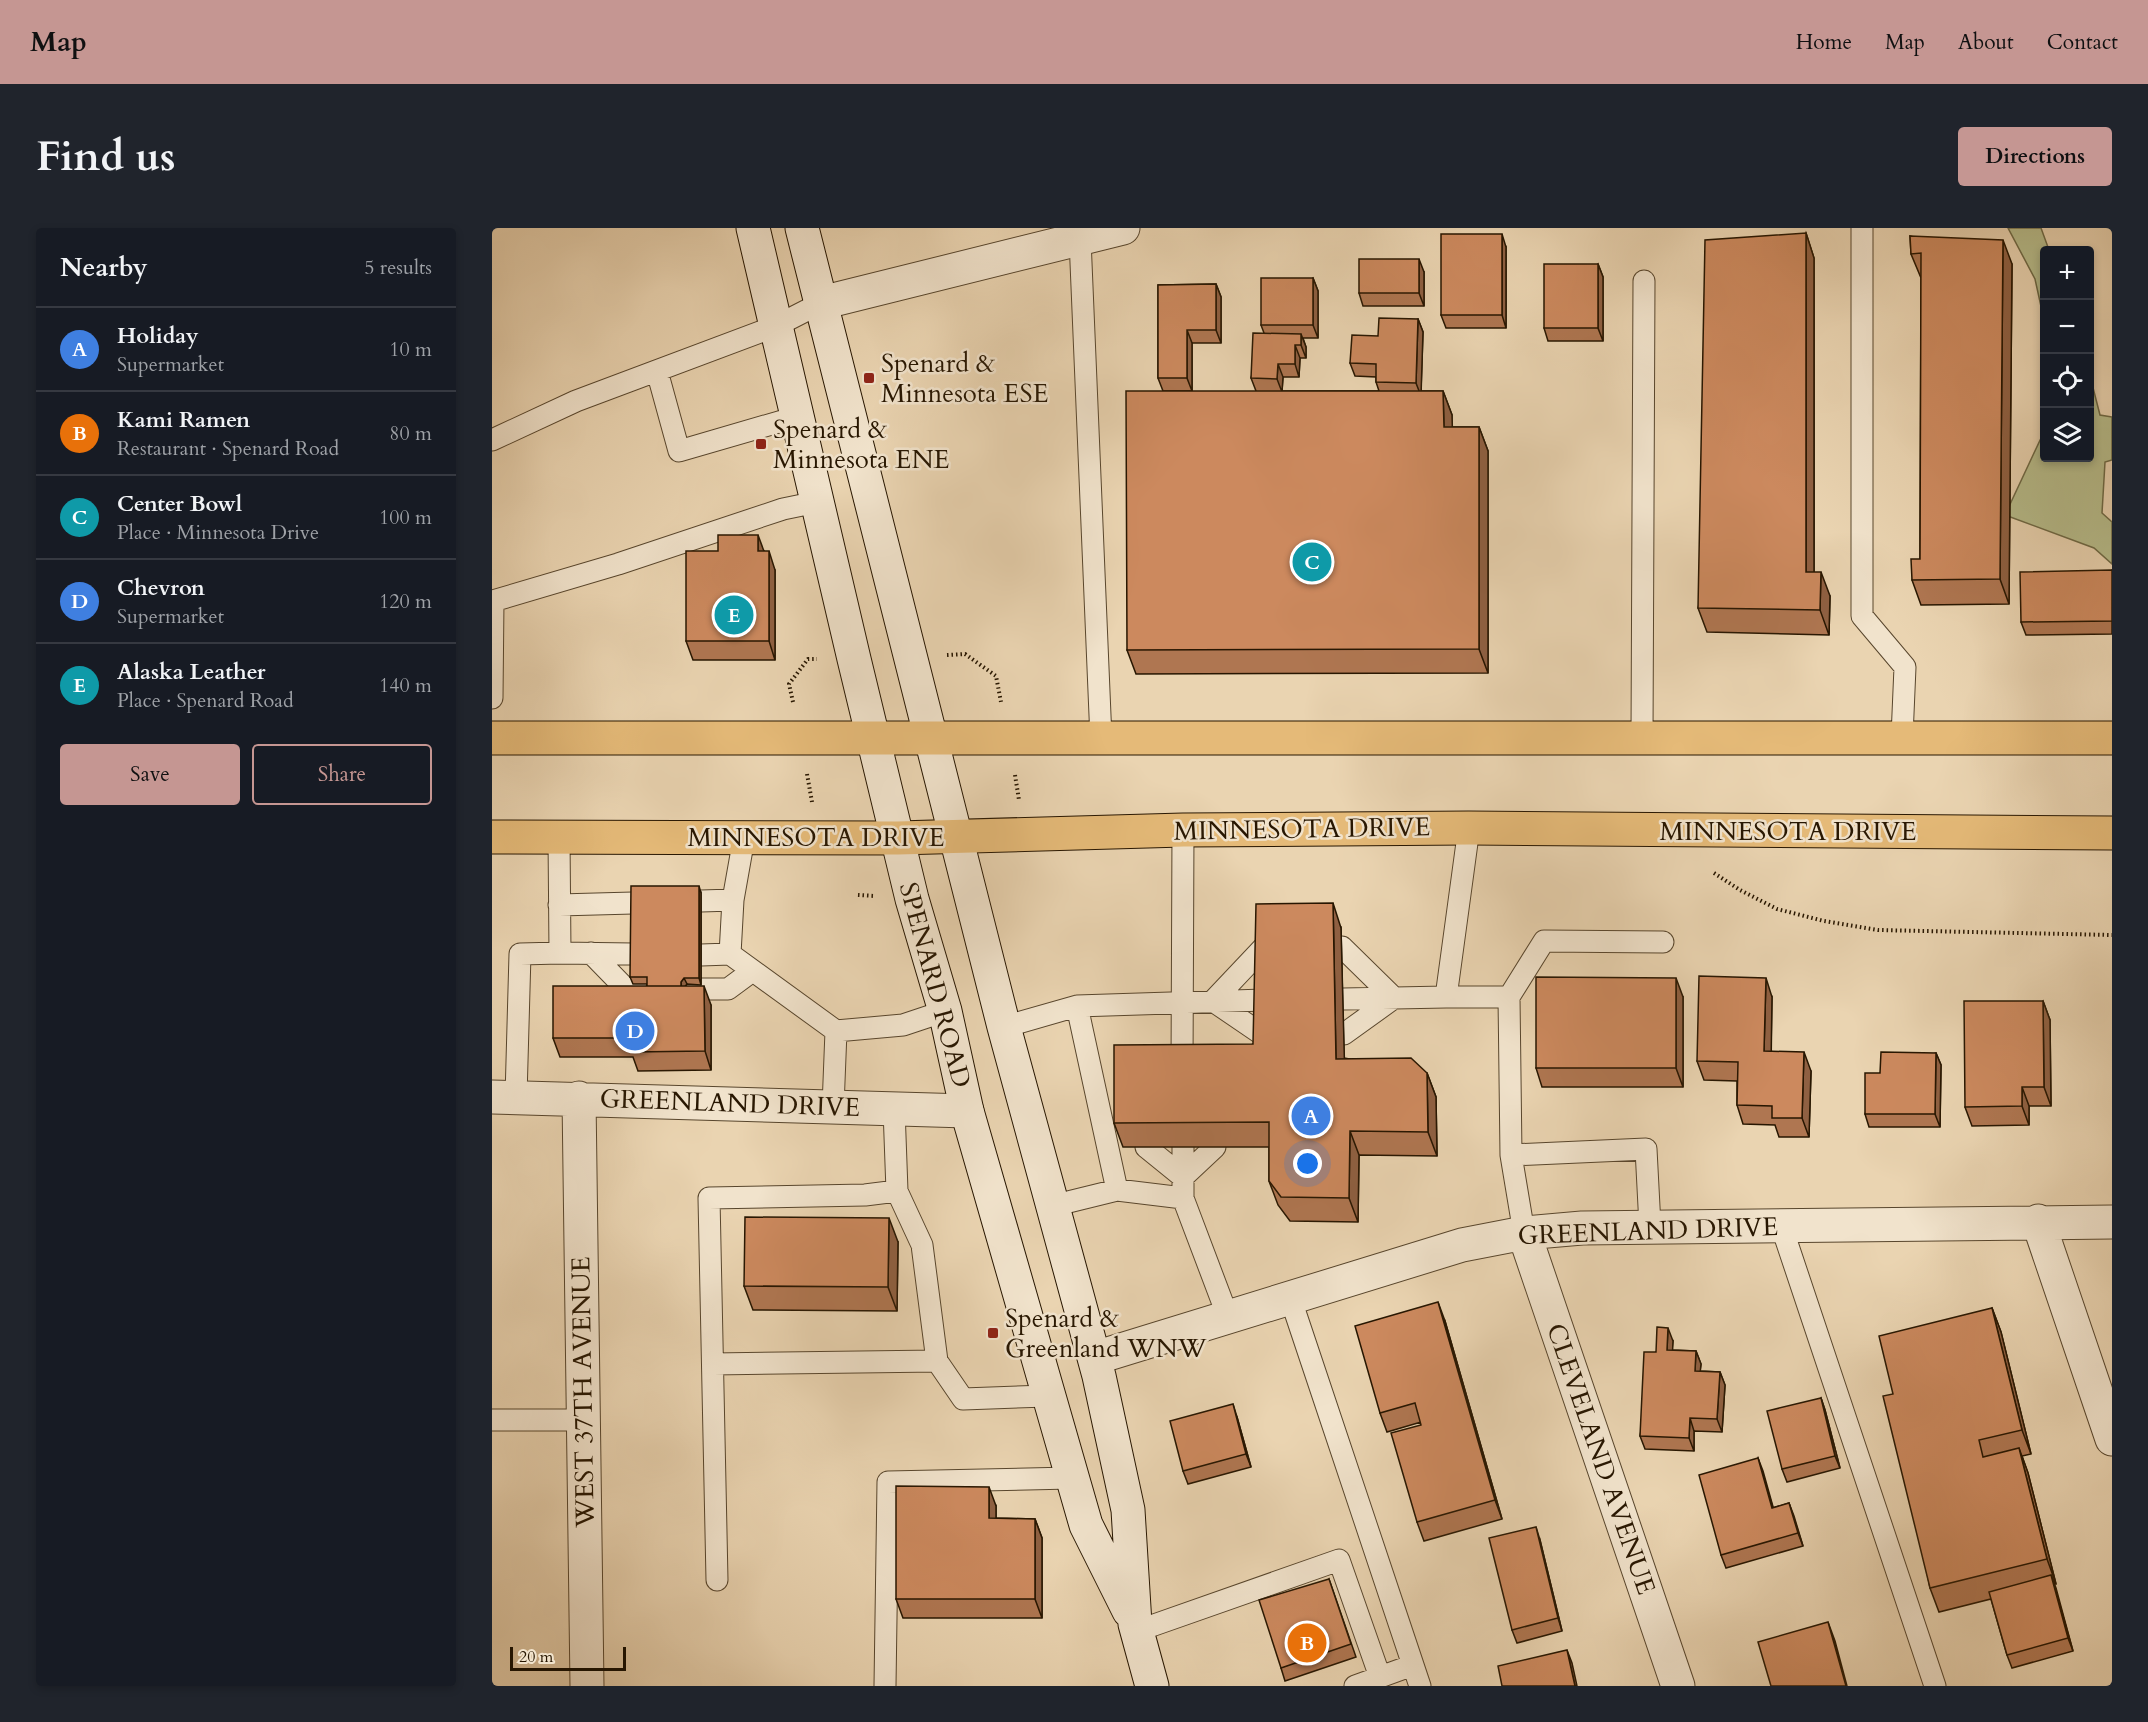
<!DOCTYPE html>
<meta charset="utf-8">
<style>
:root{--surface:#171b24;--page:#20242c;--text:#f1f3f6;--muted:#9ea1a6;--line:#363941;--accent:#c59692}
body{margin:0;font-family:Cardo,serif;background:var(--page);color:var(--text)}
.controls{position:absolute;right:18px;top:18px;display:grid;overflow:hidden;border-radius:6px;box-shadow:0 3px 9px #0003}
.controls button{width:54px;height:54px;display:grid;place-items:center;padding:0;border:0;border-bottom:2px solid var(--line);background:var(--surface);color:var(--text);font:30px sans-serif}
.scale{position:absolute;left:18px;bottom:15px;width:116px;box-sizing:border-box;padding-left:6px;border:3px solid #271601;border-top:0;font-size:16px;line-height:21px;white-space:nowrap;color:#271601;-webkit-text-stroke:4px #f1e3cc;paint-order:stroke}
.you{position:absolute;left:816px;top:936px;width:21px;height:21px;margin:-15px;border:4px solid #fff;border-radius:50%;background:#1a73e8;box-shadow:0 0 0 9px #1a73e833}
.badge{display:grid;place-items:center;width:39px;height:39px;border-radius:50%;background:var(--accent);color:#fff;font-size:20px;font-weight:700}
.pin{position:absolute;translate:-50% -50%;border:3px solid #fff;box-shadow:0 2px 6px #0006}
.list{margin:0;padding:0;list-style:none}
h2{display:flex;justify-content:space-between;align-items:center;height:78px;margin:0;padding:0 24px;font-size:26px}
h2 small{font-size:20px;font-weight:400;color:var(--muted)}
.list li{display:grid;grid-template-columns:39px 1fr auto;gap:18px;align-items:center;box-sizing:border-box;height:84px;padding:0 24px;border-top:2px solid var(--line)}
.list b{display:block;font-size:22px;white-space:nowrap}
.list p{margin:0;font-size:20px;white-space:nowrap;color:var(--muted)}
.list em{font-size:20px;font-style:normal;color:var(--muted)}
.actions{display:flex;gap:12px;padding:18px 24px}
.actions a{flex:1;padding:14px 0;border:2px solid var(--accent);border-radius:6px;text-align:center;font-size:21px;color:var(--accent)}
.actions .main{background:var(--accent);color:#111}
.icon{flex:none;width:33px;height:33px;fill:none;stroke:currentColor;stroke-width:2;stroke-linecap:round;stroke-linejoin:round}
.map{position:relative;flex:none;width:1620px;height:1458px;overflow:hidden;border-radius:6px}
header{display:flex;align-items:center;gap:36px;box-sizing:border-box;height:84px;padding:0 30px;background:var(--accent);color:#111}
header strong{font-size:28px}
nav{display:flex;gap:33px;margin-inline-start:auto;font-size:21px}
.intro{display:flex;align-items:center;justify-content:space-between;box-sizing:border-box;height:144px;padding:0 36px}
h1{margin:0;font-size:42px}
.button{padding:15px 27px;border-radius:6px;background:var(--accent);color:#111;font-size:21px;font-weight:700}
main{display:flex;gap:36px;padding:0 36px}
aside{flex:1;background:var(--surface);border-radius:6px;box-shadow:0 3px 9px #0003}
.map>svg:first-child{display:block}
.green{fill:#b7bd8c;stroke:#6f6a46;stroke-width:1.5}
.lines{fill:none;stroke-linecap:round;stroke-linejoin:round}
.service-casing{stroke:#58462d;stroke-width:23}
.minor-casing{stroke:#58462d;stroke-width:35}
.secondary-casing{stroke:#271601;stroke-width:35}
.primary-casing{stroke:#271601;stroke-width:35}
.path{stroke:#271601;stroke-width:4;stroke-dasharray:1.5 3;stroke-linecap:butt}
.service{stroke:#f1e3cc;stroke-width:21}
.minor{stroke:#f1e3cc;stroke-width:33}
.secondary{stroke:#f1e3cc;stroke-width:33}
.primary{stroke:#e5ba78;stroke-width:33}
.wall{fill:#af7651;stroke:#271601;stroke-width:1.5}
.shaded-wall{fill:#8f6042;stroke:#271601;stroke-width:1.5}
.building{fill:#cc895e;stroke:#271601;stroke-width:1.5}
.poi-dot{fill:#8f2418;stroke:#f1e3cc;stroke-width:2}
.labels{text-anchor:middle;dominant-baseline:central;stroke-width:5;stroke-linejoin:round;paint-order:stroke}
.poi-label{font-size:26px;fill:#271601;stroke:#f1e3cc;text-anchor:start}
.street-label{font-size:26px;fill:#271601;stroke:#f1e3cc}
</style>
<header>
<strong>Map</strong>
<nav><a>Home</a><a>Map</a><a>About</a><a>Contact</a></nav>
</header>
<div class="intro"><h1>Find us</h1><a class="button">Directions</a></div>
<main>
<aside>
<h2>Nearby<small>5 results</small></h2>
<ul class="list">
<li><span class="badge" style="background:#3f7fe0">A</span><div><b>Holiday</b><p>Supermarket</p></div><em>10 m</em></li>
<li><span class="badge" style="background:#e8710a">B</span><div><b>Kami Ramen</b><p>Restaurant · Spenard Road</p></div><em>80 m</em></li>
<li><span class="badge" style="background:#0f9aa8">C</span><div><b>Center Bowl</b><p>Place · Minnesota Drive</p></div><em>100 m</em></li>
<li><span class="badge" style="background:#3f7fe0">D</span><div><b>Chevron</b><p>Supermarket</p></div><em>120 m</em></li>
<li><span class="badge" style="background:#0f9aa8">E</span><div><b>Alaska Leather</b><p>Place · Spenard Road</p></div><em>140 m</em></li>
</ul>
<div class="actions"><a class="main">Save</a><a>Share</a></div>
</aside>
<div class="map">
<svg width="1620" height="1458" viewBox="0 0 1620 1458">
<rect width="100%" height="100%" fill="#ead4b1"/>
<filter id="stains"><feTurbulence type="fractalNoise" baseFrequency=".00333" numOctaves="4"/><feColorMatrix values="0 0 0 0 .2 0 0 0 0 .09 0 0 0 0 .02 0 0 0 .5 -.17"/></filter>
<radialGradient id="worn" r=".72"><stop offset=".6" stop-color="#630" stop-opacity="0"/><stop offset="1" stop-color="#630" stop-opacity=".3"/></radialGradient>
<path class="green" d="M 1516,0 L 1549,0 L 1557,22 L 1552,22 L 1552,92 L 1543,51 Z
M 1598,148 L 1608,187 L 1620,189 L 1620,232 L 1613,234 L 1610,285 L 1620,294 L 1620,336 L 1602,320 L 1513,287 L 1550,208 L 1552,156 L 1552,230 L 1598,230 Z"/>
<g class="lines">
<defs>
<path id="service" d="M 1370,0 L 1370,388 L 1413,439 L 1410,509
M 588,11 L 609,511
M 165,143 L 187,223 L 304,189
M 0,212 L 84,173 L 284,98 L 329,75
M 0,470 L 1,373 L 126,336 L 291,281 L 325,274
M 1150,509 L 1152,53
M 67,609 L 68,725 L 141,726
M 209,673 L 241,672
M 67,677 L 141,675
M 850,719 L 902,770 L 852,806
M 99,725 L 136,763 L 157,764
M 238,726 L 344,803 L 411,797 L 453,783
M 209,727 L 238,726 L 241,672 L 252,610
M 191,761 L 236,761 L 259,744
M 954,769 L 1017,769 L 1019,927 L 1032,1005
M 1017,769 L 1052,713 L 1171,714
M 851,771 L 954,769 L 977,600
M 585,778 L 625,962
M 512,799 L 585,778 L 772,772
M 771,807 L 721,773 L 773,718
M 690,841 L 691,602
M 24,869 L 28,726 L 68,725
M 341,879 L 344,803
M 402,881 L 405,963 L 430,1017 L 445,1133 L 471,1171 L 555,1168
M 654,919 L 691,949 L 723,919
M 691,919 L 691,970 L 736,1089
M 1019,927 L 1154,921 L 1158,998
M 560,978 L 625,962 L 691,970
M 1289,997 L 1443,1458
M 798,1069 L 928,1458
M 221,1136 L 445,1133
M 0,1192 L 91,1192
M 225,1352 L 217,970 L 373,967 L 405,963
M 645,1403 L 847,1332 L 888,1449
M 393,1458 L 396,1254 L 579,1250
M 863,1458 L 921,1437"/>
<path id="minor" d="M 329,75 L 631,0
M 0,869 L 475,883
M 87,870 L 95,1458
M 1546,993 L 1620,1211
M 1032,1005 L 1186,1458
M 603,1130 L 970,1017 L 1032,1005 L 1090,1000 L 1620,994"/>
<path id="secondary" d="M 261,0 L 362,431 L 420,671 L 453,783 L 475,883 L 594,1297 L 637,1383
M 310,0 L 512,799 L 607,1148 L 636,1282 L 643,1396 L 660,1458"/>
<path id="primary" d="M 0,510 L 1620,510
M 0,609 L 406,610 L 691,602 L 977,600 L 1620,605"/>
</defs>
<use href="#service" class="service-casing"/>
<use href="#minor" class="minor-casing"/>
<use href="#secondary" class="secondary-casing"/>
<use href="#primary" class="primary-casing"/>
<path class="path" d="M 455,427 L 473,426 L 504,448 L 509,474
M 301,474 L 297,456 L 316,431 L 325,431
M 315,546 L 320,574
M 523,547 L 527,572
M 1222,645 L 1248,662 L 1285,681 L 1332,693 L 1386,702 L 1620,707
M 366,667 L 383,668"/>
<use href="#service" class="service"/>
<use href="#minor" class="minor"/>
<use href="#secondary" class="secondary"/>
<use href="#primary" class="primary"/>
</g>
<path class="wall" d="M 1314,5 L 1322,30 L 1322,344 L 1338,368 L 1337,407 L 1215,404 L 1206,380 Z
M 1418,8 L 1520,36 L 1517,376 L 1429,377 L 1420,352 L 1428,331 L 1429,50 L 1419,26 Z
M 1014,19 L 1014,100 L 954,100 L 949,87 Z
M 1106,36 L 1111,49 L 1111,113 L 1056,113 L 1052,100 Z
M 932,44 L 932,78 L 871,78 L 867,65 Z
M 821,50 L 826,63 L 826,110 L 811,110 L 814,119 L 814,130 L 808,130 L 807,149 L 791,149 L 790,163 L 887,163 L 884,154 L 884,149 L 863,148 L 858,135 L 886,108 L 926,91 L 931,104 L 929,163 L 951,163 L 960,187 L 960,199 L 987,199 L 996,223 L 996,445 L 644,446 L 635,422 L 764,163 L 759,150 L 772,105 L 769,97 Z
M 724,56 L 729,69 L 729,115 L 700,115 L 700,163 L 671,163 L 666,150 L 666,57 Z
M 272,323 L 283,342 L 283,432 L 201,432 L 194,413 Z
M 1620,342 L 1620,406 L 1534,407 L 1529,394 Z
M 209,665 L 209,757 L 195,756 L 194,758 L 219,777 L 219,842 L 146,843 L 141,829 L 68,829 L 61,810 L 155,758 L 155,756 L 141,756 L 138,749 Z
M 849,700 L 852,830 L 935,845 L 944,869 L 945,928 L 867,927 L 866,994 L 798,993 L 786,977 L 777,953 L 777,919 L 631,919 L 622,895 L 761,816 Z
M 1191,769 L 1191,859 L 1050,859 L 1044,840 Z
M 1280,769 L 1279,823 L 1319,843 L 1317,909 L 1287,909 L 1283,897 L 1251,896 L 1245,877 L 1245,853 L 1212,852 L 1205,833 Z
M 1551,773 L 1558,792 L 1559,878 L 1537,878 L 1537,897 L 1480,898 L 1473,879 Z
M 1444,825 L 1449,837 L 1448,899 L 1377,899 L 1373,886 L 1388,845 Z
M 406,1014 L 405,1083 L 261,1082 L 252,1058 Z
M 1500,1080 L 1509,1104 L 1539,1226 L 1530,1228 L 1536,1245 L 1564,1356 L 1562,1356 L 1581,1423 L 1520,1440 L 1515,1427 L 1499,1371 L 1447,1384 L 1438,1360 L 1401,1166 Z
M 953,1093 L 1010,1291 L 932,1313 L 925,1294 L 929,1194 L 895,1204 L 888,1185 Z
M 1181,1113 L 1180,1122 L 1204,1123 L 1209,1136 L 1208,1143 L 1228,1144 L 1233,1157 L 1230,1204 L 1202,1203 L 1202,1223 L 1153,1221 L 1148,1208 L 1164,1124 Z
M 1329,1170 L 1333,1182 L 1348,1240 L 1295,1254 L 1290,1241 Z
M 745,1189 L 759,1239 L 696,1256 L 691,1243 Z
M 1266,1230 L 1281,1280 L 1297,1275 L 1311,1318 L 1234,1340 L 1229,1327 Z
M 504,1278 L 504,1290 L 543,1291 L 550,1310 L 550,1390 L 411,1390 L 404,1371 Z
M 1048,1312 L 1070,1403 L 1025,1415 L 1020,1402 Z
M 837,1351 L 864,1429 L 793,1453 L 789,1440 Z"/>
<path class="shaded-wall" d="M 1314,5 L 1322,30 L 1322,368 L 1314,344 Z
M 1010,6 L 1014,19 L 1014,100 L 1010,87 Z
M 1511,12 L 1520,36 L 1517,376 L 1508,351 Z
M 927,31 L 932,44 L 932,78 L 927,65 Z
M 1106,36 L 1111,49 L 1111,113 L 1106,100 Z
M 821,50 L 826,63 L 826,110 L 821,97 Z
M 724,56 L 729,69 L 729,115 L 724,102 Z
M 926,91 L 931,104 L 929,168 L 924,155 Z
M 695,102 L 700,115 L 700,163 L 695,150 Z
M 809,106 L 814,119 L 814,130 L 809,117 Z
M 803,117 L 808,130 L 807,149 L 803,136 Z
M 786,136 L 791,149 L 790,164 L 785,151 Z
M 951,163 L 960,187 L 961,223 L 952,199 Z
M 987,199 L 996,223 L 996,445 L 987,421 Z
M 266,307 L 273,326 L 266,323 Z
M 277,323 L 283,342 L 283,432 L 277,413 Z
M 1329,344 L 1338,368 L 1337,407 L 1328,382 Z
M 207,658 L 209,665 L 209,757 L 207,750 Z
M 841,675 L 849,700 L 853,855 L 844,831 Z
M 192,750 L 195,756 L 191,761 L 191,777 L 189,754 Z
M 1184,750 L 1191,769 L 1191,859 L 1184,840 Z
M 1274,750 L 1280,769 L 1279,842 L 1272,823 Z
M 212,758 L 219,777 L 219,842 L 213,823 Z
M 1551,773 L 1558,792 L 1559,878 L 1552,859 Z
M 1312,824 L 1319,843 L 1317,909 L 1310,890 Z
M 1444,825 L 1449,837 L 1448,899 L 1443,886 Z
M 935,845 L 944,869 L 945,928 L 936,904 Z
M 1530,859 L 1537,878 L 1537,897 L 1530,878 Z
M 858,903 L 867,927 L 866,994 L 857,970 Z
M 397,990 L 406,1014 L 405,1083 L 396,1059 Z
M 946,1074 L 953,1093 L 1010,1291 L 1003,1272 Z
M 1500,1080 L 1509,1104 L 1539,1226 L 1530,1202 Z
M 1176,1100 L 1181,1113 L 1180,1135 L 1175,1122 Z
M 1204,1123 L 1209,1136 L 1207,1156 L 1203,1143 Z
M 1228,1144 L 1233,1157 L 1230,1204 L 1225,1191 Z
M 1329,1170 L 1333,1182 L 1348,1240 L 1343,1228 Z
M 741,1176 L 745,1189 L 759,1239 L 754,1226 Z
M 1198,1190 L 1202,1203 L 1202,1223 L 1197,1210 Z
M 1527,1220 L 1536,1245 L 1564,1356 L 1555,1331 Z
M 1266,1230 L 1271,1243 L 1285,1293 L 1280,1280 Z
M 497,1259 L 504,1278 L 504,1309 L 497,1290 Z
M 1297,1275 L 1302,1288 L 1311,1318 L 1306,1305 Z
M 543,1291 L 550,1310 L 550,1390 L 543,1371 Z
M 1044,1299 L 1048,1312 L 1070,1403 L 1066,1390 Z
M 1559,1347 L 1564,1360 L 1581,1423 L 1576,1410 Z
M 1336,1394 L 1343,1413 L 1355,1458 L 1354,1458 Z
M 1075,1422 L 1080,1435 L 1085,1458 L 1083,1458 Z"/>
<path class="building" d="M 1314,5 L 1314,344 L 1329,344 L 1328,382 L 1206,380 L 1213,12 Z
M 949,6 L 1010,6 L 1010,87 L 949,87 Z
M 1418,8 L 1511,12 L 1508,351 L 1420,352 L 1419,331 L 1428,331 L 1429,25 L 1419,26 Z
M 867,31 L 927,31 L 927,65 L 867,65 Z
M 1052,36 L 1106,36 L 1106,100 L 1052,100 Z
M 769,50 L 821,50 L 821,97 L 769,97 Z
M 724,56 L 724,102 L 695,102 L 695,150 L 666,150 L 666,57 Z
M 887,90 L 926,91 L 924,155 L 884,154 L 884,136 L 858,135 L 860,107 L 886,108 Z
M 761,105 L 809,106 L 809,117 L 803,117 L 803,136 L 786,136 L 785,151 L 759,150 Z
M 634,163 L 951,163 L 952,199 L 987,199 L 987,421 L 635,422 Z
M 226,307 L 266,307 L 266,323 L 277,323 L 277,413 L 194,413 L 194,323 L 226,323 Z
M 1620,342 L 1620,393 L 1529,394 L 1528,344 Z
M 139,658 L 207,658 L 207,750 L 192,750 L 189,754 L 189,758 L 155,758 L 155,749 L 138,749 Z
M 841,675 L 844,831 L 919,830 L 935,845 L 936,904 L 858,903 L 857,970 L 789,969 L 777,953 L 777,894 L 622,895 L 622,817 L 761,816 L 764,676 Z
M 1207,748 L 1274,750 L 1272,823 L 1312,824 L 1310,890 L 1280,890 L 1280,878 L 1245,877 L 1246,834 L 1205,833 Z
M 1044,749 L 1184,750 L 1184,840 L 1044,840 Z
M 61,758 L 212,758 L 213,823 L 140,824 L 140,810 L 61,810 Z
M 1472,773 L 1551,773 L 1552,859 L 1530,859 L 1530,878 L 1473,879 Z
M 1389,824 L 1444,825 L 1443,886 L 1373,886 L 1373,845 L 1388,845 Z
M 253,989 L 397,990 L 396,1059 L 252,1058 Z
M 946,1074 L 1003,1272 L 925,1294 L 899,1205 L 929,1197 L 923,1175 L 888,1185 L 863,1098 Z
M 1500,1080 L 1530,1202 L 1487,1212 L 1491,1229 L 1527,1220 L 1555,1331 L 1438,1360 L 1391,1168 L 1401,1166 L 1387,1108 Z
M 1165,1099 L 1176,1100 L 1175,1122 L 1204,1123 L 1203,1143 L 1228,1144 L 1225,1191 L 1198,1190 L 1197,1210 L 1148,1208 L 1152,1124 L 1164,1124 Z
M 1329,1170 L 1343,1228 L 1290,1241 L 1275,1183 Z
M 741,1176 L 754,1226 L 691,1243 L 678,1193 Z
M 1266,1230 L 1280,1280 L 1297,1275 L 1306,1305 L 1229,1327 L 1207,1247 Z
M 404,1258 L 497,1259 L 497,1290 L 543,1291 L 543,1371 L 404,1371 Z
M 1044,1299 L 1066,1390 L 1020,1402 L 997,1310 Z
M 1559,1347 L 1576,1410 L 1515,1427 L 1497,1364 Z
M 837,1351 L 859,1416 L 789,1440 L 767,1372 Z
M 1336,1394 L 1354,1458 L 1279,1458 L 1266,1414 Z
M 1075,1422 L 1083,1458 L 1010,1458 L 1006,1438 Z"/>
<g class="poi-dot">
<rect x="371" y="144" width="12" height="12" rx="3"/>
<rect x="263" y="210" width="12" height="12" rx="3"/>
<rect x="495" y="1099" width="12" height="12" rx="3"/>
</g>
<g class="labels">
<g class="poi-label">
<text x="389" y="135">Spenard &amp;<tspan x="389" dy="30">Minnesota ESE</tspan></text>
<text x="281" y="201">Spenard &amp;<tspan x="281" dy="30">Minnesota ENE</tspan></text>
<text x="513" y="1090">Spenard &amp;<tspan x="513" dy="30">Greenland WNW</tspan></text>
</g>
<g class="street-label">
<text transform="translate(810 601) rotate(-1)">MINNESOTA DRIVE</text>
<text x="1296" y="603">MINNESOTA DRIVE</text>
<text x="324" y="609">MINNESOTA DRIVE</text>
<text transform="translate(443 757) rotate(75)">SPENARD ROAD</text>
<text transform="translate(238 875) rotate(2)">GREENLAND DRIVE</text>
<text transform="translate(1156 1003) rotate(-2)">GREENLAND DRIVE</text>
<text transform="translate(91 1164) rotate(-91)">WEST 37TH AVENUE</text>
<text transform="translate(1109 1231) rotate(71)">CLEVELAND AVENUE</text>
</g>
</g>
<rect width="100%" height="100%" filter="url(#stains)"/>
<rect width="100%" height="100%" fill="url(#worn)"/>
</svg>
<div class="controls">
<button>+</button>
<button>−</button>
<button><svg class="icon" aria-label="locate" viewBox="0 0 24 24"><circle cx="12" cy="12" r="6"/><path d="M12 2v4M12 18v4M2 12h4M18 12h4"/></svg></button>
<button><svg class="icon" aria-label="layers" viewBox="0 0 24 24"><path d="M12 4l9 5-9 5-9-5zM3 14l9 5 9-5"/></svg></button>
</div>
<div class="scale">20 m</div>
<div class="you"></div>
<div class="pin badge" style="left:819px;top:888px;background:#3f7fe0">A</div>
<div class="pin badge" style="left:815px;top:1415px;background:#e8710a">B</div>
<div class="pin badge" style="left:820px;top:334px;background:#0f9aa8">C</div>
<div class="pin badge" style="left:143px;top:803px;background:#3f7fe0">D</div>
<div class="pin badge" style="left:242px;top:387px;background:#0f9aa8">E</div>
</div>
</main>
